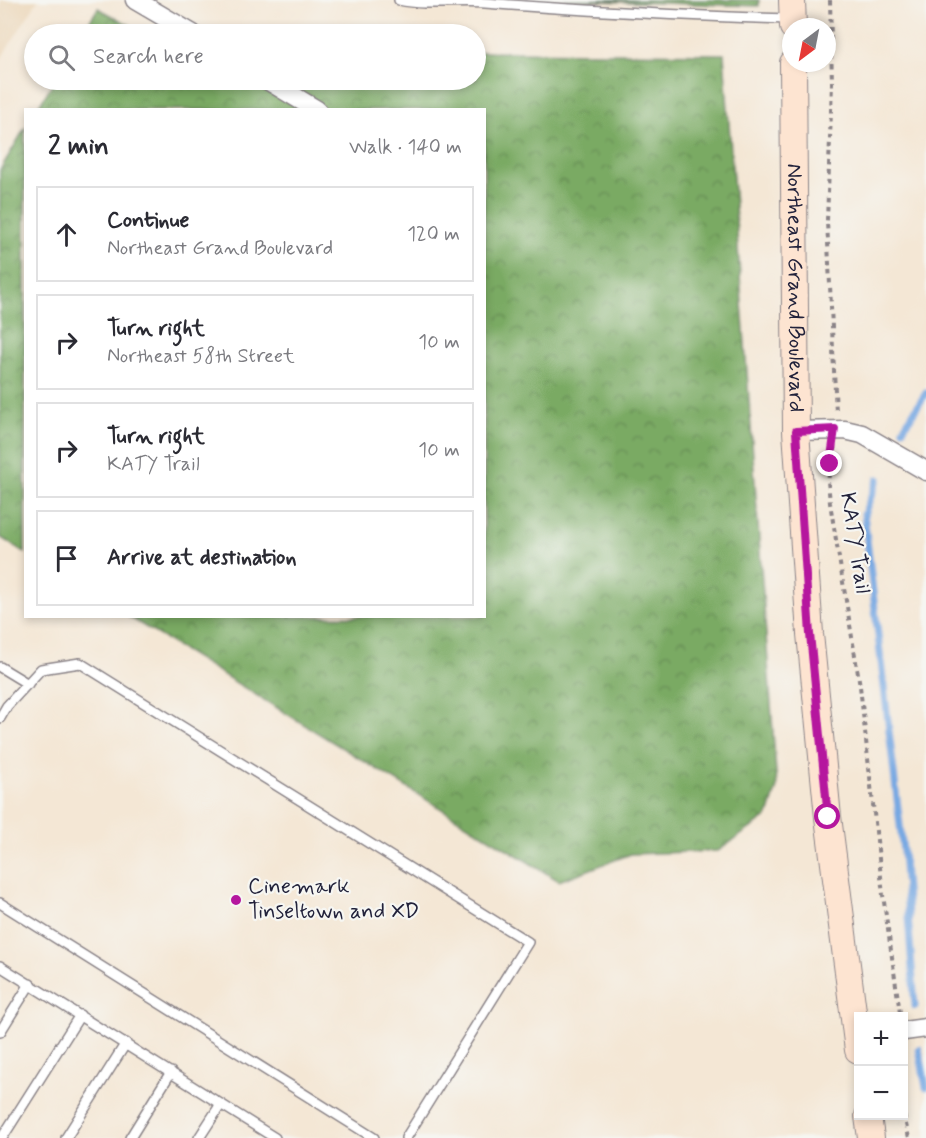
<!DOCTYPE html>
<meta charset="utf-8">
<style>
:root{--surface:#fff;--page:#f7f7f7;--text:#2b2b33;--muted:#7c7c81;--line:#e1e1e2}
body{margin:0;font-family:Mynerve,sans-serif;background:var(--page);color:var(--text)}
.controls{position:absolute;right:18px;bottom:18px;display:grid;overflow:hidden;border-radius:0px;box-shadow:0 3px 9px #0003}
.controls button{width:54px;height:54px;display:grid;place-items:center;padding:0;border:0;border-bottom:2px solid var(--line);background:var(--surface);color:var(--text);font:30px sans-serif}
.compass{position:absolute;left:782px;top:18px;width:54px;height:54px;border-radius:50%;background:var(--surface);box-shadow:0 3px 9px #0003;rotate:212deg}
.stop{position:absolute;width:18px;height:18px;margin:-14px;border:4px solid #b5179e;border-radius:50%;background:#fff}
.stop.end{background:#b5179e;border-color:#fff;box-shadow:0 2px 6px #0008}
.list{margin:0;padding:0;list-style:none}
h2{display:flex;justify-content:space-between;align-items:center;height:78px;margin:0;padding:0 24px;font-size:26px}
h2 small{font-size:20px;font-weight:400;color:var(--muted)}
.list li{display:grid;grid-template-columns:39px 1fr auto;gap:18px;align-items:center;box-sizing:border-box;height:96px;margin:0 12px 12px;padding:0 12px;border:2px solid var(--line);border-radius:0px}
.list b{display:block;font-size:22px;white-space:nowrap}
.list p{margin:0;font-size:20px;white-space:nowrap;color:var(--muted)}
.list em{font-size:20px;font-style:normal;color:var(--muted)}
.icon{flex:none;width:33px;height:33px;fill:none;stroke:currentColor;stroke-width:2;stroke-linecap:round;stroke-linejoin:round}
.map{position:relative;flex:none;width:926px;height:1138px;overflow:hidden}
.search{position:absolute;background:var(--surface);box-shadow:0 3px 9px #0003;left:24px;top:24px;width:462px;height:66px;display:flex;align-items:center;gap:15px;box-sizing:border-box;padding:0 21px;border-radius:33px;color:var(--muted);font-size:22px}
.panel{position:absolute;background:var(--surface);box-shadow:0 3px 9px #0003;left:24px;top:108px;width:462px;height:510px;border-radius:0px}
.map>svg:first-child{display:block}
.built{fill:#ecd7ba}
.forest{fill:url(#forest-crowns);stroke:#4e664f;stroke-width:1.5}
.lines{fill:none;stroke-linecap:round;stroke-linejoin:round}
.stream{stroke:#77a8e2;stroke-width:7}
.lane-casing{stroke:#8b8488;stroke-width:12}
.street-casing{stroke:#8b8488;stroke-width:21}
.secondary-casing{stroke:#8b8488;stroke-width:28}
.path{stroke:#8b8488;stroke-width:4;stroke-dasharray:4.5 4.5;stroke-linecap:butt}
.lane{stroke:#fff;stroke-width:9}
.street{stroke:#fff;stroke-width:18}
.secondary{stroke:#fde4d1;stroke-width:26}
.route{stroke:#b5179e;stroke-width:8}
.poi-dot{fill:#b5179e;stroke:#f6f6f2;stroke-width:2}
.labels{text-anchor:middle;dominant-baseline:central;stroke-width:4.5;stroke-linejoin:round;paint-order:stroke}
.street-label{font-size:22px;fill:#22223b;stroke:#f6f6f2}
.poi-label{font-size:22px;fill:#22223b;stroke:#f6f6f2;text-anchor:start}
</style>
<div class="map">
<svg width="926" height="1138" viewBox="0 0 926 1138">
<defs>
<pattern id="forest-crowns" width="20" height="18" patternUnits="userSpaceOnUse" patternTransform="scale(1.5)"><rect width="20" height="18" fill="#7aaa63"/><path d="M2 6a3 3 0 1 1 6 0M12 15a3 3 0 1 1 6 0" fill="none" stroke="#648a53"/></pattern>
</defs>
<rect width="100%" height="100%" fill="#f6f6f2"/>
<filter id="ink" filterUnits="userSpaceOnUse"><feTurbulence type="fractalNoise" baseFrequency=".0167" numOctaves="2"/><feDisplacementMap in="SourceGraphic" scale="12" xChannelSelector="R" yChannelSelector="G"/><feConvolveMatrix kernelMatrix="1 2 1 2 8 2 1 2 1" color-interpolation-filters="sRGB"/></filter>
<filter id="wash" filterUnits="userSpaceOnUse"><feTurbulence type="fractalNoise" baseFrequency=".008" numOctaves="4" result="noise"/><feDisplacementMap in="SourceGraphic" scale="24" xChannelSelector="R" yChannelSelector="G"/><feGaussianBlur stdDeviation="1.35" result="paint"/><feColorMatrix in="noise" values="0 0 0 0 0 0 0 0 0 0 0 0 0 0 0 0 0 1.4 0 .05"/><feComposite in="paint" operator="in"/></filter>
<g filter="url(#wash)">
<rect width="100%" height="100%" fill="#f4e7d5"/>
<path class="built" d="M 0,0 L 38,0 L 0,60 Z"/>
<path class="forest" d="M 565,0 L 759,0 L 759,6 Z
M 98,8 L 146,34 L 82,34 Z
M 476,52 L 724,54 L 777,787 L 768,816 L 718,851 L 631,854 L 559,881 L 129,617 L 484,616 L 484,110 L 36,110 L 55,80 L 330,80 L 342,84 L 356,80 L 476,80 Z
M 25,128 L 25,553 L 0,537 L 0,170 Z"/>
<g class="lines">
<path class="stream" d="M 903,429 L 926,393
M 878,479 L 864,514 L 903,851 L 915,1006
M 919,1049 L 926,1087"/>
</g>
</g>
<g filter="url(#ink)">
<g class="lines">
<defs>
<path id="lane" d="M 399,0 C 427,6 457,1 485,3 C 587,11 689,16 790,19
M 0,667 L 28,684
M 0,718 L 7,706 L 41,669 L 80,663 L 528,942 L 406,1138
M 0,903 L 374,1138
M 0,966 L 275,1138
M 0,1032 L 30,984
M 2,1138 L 80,1015
M 66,1138 L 126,1043
M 130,1138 L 171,1072
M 199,1138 L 221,1104"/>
<path id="street" d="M 135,0 L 193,34
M 267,80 L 317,110
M 796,431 L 845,430 L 862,434 L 926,471
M 904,1031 L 926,1028"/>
<g id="secondary">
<path d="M 792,0 L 793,27"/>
<path id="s1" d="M 793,63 L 796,431 L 810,634 L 828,817 L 858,1050"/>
<path d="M 868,1116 L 871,1138"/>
</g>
</defs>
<use href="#lane" class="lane-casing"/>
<use href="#street" class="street-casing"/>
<use href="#secondary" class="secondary-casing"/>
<path class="path" d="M 830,0 L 832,83 L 827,221 L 836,413
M 834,447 L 828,481 L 830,503 L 860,686 L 883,895 L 900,1013
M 904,1115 L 909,1138"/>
<use href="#lane" class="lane"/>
<use href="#street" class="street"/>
<use href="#secondary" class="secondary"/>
</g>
</g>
<g class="lines" filter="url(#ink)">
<path class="route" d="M 828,817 L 810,634 L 796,431 L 835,429 L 830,464"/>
</g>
<circle class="poi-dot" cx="236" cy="900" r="6"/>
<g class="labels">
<g class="street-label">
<text stroke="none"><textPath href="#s1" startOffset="225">Northeast Grand Boulevard</textPath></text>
<text transform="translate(855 543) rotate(81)">KATY Trail</text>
</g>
<g class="poi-label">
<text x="248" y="887">Cinemark<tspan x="248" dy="25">Tinseltown and XD</tspan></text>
</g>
</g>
</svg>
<div class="controls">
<button>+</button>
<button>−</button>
</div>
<svg class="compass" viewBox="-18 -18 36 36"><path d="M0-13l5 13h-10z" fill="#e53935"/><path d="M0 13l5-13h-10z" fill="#7c7c81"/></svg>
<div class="stop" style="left:828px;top:817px"></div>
<div class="stop end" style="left:830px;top:464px"></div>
<div class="search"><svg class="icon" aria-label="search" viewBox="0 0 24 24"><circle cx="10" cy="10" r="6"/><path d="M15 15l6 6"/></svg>Search here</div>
<section class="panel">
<h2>2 min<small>Walk · 140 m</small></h2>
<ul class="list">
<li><svg class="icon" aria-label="ahead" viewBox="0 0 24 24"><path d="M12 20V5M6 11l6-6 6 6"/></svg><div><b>Continue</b><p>Northeast Grand Boulevard</p></div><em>120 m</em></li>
<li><svg class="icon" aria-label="right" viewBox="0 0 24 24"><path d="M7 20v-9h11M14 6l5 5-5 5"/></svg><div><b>Turn right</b><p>Northeast 58th Street</p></div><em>10 m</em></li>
<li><svg class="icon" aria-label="right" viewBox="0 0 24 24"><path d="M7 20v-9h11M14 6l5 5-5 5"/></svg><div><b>Turn right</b><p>KATY Trail</p></div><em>10 m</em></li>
<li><svg class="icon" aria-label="arrive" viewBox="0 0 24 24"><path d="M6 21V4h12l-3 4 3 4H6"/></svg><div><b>Arrive at destination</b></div></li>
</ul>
</section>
</div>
